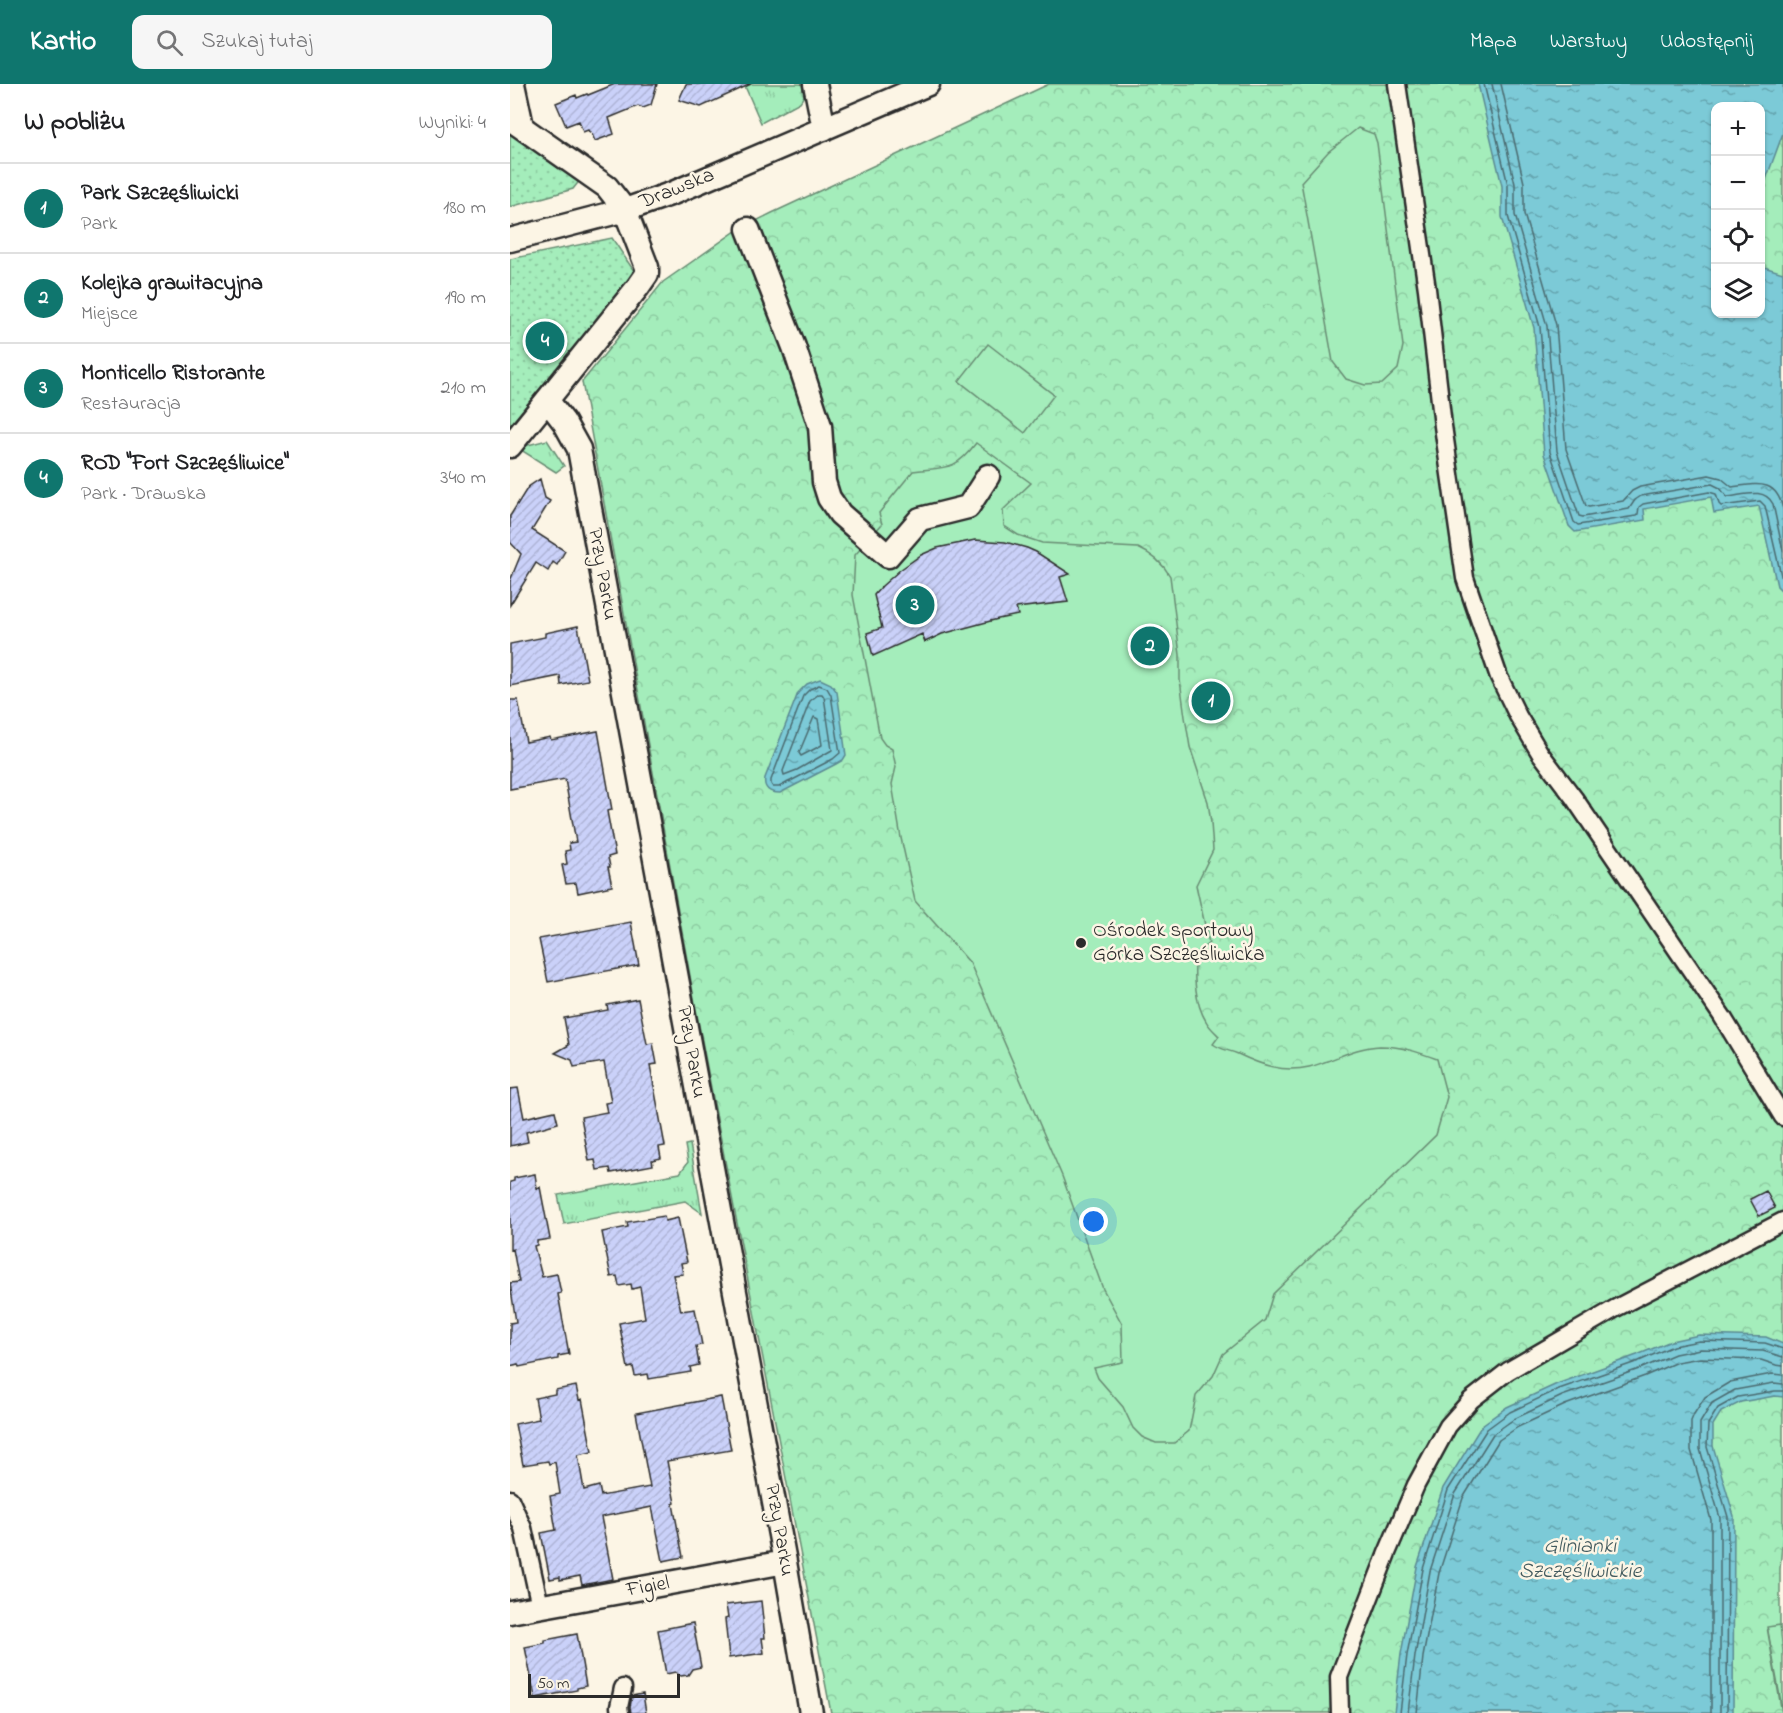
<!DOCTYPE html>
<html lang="pl">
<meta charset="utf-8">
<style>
:root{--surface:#fff;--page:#f6f6f6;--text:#202124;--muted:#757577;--line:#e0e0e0;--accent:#0f766e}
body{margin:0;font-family:"Indie Flower",sans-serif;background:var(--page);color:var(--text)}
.controls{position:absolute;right:18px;top:18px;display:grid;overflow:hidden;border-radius:12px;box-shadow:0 2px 4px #0004}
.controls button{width:54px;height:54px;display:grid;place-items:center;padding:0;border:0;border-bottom:2px solid var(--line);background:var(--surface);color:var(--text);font:30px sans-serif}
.scale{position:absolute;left:18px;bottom:15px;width:152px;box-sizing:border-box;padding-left:6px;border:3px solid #2b2b2b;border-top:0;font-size:16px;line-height:21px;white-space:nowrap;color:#2b2b2b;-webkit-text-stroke:4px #fcf5e5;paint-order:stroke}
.you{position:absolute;left:584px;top:1138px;width:21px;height:21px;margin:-15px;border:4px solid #fff;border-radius:50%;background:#1a73e8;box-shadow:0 0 0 9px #1a73e833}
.badge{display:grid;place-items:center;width:39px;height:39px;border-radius:50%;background:var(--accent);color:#fff;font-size:20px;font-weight:700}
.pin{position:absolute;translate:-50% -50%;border:3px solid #fff;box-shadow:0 2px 6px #0006}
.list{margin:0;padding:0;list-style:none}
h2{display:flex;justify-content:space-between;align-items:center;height:78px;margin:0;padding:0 24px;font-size:26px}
h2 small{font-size:20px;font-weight:400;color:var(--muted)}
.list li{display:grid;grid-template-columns:39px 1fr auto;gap:18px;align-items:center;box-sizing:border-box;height:90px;padding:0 24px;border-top:2px solid var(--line)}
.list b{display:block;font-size:22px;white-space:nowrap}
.list p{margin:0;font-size:20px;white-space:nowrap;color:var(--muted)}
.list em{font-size:20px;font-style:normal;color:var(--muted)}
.icon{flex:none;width:33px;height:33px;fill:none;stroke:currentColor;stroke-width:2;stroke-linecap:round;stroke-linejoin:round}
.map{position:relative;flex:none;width:1273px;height:1629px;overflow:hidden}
header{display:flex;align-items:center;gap:36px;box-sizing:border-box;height:84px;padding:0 30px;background:var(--accent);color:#fff}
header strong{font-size:28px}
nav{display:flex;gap:33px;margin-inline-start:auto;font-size:21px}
.search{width:420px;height:54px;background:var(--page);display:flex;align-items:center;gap:15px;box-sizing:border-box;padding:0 21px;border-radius:12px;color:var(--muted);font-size:22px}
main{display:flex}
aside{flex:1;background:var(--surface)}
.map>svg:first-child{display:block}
.grass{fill:url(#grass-tufts);stroke:#688c73;stroke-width:1.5}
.forest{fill:url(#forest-firs);stroke:#688c73;stroke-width:1.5}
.park{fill:url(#park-crowns);stroke:#688c73;stroke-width:1.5;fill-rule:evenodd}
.garden{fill:url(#garden-dots);stroke:#688c73;stroke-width:1.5}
.pitch{fill:#a4edbb;stroke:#688c73;stroke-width:1.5}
.water{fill:url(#water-ripples);stroke:#5b8a92;stroke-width:1.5}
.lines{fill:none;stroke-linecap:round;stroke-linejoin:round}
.shore{stroke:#4b6b70;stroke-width:1.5}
.building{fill:url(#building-hatch);stroke:#2b2b2b;stroke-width:1.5}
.pedestrian-casing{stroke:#2b2b2b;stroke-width:21}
.minor-casing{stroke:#2b2b2b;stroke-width:27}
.pedestrian{stroke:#fcf5e5;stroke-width:16}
.minor{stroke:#fcf5e5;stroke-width:22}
.poi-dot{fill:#2b2b2b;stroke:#fcf5e5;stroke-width:2}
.labels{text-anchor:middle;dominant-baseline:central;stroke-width:5;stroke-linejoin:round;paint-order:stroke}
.street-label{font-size:21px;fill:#2b2b2b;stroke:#fcf5e5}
.poi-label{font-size:21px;fill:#2b2b2b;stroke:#fcf5e5;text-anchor:start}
.water-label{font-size:22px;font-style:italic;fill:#435b5f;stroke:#fcf5e5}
</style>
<header>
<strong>Kartio</strong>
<div class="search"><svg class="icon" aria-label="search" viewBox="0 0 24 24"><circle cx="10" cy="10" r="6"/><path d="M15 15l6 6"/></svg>Szukaj tutaj</div>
<nav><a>Mapa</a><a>Warstwy</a><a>Udostępnij</a></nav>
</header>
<main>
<aside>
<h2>W pobliżu<small>Wyniki: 4</small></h2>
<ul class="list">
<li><span class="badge">1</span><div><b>Park Szczęśliwicki</b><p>Park</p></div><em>180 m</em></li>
<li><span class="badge">2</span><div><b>Kolejka grawitacyjna</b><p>Miejsce</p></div><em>190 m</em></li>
<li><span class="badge">3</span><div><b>Monticello Ristorante</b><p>Restauracja</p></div><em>210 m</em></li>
<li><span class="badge">4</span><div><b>ROD &quot;Fort Szczęśliwice&quot;</b><p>Park · Drawska</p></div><em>340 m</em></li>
</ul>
</aside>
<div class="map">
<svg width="1273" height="1629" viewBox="0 0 1273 1629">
<defs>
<pattern id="grass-tufts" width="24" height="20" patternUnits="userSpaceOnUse" patternTransform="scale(1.5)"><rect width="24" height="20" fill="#a4edbb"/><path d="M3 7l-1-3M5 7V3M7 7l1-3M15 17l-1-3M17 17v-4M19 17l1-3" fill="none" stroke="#8dcba1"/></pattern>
<pattern id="forest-firs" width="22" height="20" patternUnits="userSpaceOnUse" patternTransform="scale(1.5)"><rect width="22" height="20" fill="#a4edbb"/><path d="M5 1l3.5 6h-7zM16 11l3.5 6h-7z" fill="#8dcba1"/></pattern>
<pattern id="park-crowns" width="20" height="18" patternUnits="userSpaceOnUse" patternTransform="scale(1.5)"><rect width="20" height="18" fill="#a4edbb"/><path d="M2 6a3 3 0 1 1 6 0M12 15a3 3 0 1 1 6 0" fill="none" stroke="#8dcba1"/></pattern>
<pattern id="garden-dots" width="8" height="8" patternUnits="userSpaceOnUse" patternTransform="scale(1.5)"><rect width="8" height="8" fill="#a4edbb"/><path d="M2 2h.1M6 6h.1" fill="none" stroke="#8dcba1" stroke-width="1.8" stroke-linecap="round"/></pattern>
<pattern id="water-ripples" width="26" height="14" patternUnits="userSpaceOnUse" patternTransform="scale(1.5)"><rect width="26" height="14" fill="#7bcad7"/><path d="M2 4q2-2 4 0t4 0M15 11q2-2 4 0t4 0" fill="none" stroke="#65a4af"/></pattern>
<pattern id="building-hatch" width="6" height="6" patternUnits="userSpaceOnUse" patternTransform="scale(1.5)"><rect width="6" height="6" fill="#cad1f9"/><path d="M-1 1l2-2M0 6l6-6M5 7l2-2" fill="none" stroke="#aeb4d6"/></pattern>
</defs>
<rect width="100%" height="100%" fill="#fcf5e5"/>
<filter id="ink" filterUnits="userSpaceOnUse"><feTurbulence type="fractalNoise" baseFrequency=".0167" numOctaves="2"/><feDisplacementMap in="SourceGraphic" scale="12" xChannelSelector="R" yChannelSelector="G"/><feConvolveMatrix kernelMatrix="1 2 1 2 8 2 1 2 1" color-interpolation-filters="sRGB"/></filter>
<g filter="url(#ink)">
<path class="grass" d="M 234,0 L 292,0 L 294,12 L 290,18 L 251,39 Z
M 37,356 L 54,382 L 46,388 L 11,366 L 18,361 Z
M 180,1060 L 192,1129 L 175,1117 L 54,1140 L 48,1111 L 170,1089 L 178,1078 L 175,1061 Z"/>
<path class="forest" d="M 1270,1541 L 1273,1567 L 1273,1629 L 1257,1542 Z"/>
<path class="park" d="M 539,0 L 1273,0 L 1273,1449 L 1270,1485 L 1270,1541 L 1257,1543 L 1272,1629 L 321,1629 L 188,936 L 72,298 L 153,198 L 226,147 L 262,129 ZM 1206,22 L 1250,22 L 1250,230 L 1206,230 Z"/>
<path class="garden" d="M 0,48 L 71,95 L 63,105 L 0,123 Z
M 102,154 L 126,190 L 0,341 L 0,175 Z"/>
<path class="pitch" d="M 848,44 L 864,50 L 867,59 L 893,262 L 888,285 L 872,300 L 855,301 L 836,295 L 823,278 L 791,98 L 818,68 Z
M 478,260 L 544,311 L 515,349 L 449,297 Z
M 466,359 L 521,399 L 493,426 L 494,442 L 508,451 L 532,459 L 628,464 C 642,470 652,478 660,492 L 670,571 L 670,596 L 675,633 L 680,663 L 698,718 L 701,739 L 703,766 L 686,801 L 699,859 L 686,870 C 683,891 685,919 696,937 C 699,943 705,948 709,952 L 703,960 C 711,966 719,966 728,970 C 751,981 773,989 799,983 C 823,977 844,963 870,962 C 891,962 908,968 927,975 L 937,1013 L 926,1051 L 763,1210 L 755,1236 L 713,1270 L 703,1292 L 686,1312 L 679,1347 L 664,1359 L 646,1359 L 632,1353 L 623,1344 L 613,1323 L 588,1294 L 584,1284 L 613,1278 L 612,1240 L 593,1205 L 552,1092 L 460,879 L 405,817 L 391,754 L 382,700 L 386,683 L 382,665 L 375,661 L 370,654 L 343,511 L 345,471 L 372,440 L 369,429 L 403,387 C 437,383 445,387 466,359 Z"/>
<path class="water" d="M 968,0 L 1273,0 L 1273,49 L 1251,109 L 1250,22 L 1206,22 L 1206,230 L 1250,230 L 1251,182 L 1273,189 L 1273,508 L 1267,502 L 1249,422 L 1204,429 L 1201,413 L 1134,425 L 1135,436 L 1065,448 L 1059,442 L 1034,370 L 1024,244 L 992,133 L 992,102 Z
M 310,595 L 321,600 L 327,608 L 336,671 L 333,676 L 326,680 L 270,709 C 260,709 253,705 255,694 L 288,609 L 297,600 Z
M 1189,1251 L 1256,1253 L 1273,1260 L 1273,1313 L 1265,1312 L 1231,1318 L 1211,1328 L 1203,1341 L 1203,1362 L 1224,1432 L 1223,1629 L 884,1629 L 891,1570 L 907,1483 L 933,1404 L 972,1341 L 997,1323 L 1047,1300 L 1127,1271 L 1161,1257 Z"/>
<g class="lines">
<path class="shore" d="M 974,0 L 998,101 L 998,132 L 1030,243 L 1040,368 L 1064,438 L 1068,441 L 1126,432 L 1128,430 L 1129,423 L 1133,420 L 1199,408 L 1206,410 L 1209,420 L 1211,422 L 1250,417 L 1255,422 L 1273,500
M 982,0 L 1005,100 L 1005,131 L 1037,242 L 1047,367 L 1069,432 L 1073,433 L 1119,425 L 1125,416 L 1131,412 L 1202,400 L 1210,404 L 1217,413 C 1232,412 1254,402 1263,420 L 1273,467
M 991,0 L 1014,99 L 1014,130 L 1046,241 L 1056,365 L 1076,422 L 1079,423 L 1113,417 L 1122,407 L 1130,403 L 1199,391 L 1211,394 L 1222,403 C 1247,400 1266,394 1273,425
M 309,601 L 317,604 L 321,611 L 330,669 L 323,675 L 269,703 L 263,703 L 261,700 L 261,696 L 293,612 L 300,605 Z
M 309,610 L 312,610 L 314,613 L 322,666 L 287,686 L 274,691 L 273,687 L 300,617 Z
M 304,633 L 308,635 L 312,661 L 291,672 L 289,669 Z
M 890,1629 L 897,1571 L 913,1485 L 938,1406 L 977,1345 L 1000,1328 L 1049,1305 L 1129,1277 L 1163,1262 L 1189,1257 L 1255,1259 L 1273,1265
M 898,1629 L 905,1572 L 920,1487 L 945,1410 L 983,1350 L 1004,1335 L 1052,1312 L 1132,1284 L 1165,1270 L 1190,1265 L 1253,1267 L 1273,1273
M 907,1629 L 913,1573 L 929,1489 L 953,1414 L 989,1356 L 1008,1343 L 1055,1321 L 1135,1292 L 1167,1278 L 1190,1274 L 1251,1276 L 1266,1281 L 1273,1282
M 1201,1629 L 1201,1436 L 1181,1366 L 1181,1337 L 1184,1330 L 1195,1313 L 1220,1298 L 1262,1290 L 1273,1291
M 1210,1629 L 1210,1434 L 1190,1365 L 1190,1339 L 1202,1319 L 1225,1306 L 1264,1299 L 1273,1300
M 1217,1629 L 1218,1433 L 1197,1363 L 1198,1340 L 1208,1324 L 1228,1313 L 1265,1307 L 1273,1307"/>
</g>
<path class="building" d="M 105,0 L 147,0 L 141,21 L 133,24 L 128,22 L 99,34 L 104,50 L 85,57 L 81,48 L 79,48 L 78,46 L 73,48 L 69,37 L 56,42 L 46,19 L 66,11 L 67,14 L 77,10 L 78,11 Z
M 176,0 L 241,0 L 191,23 L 169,16 Z
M 30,395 L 35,414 L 40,417 L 22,446 L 55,467 L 47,481 L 43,478 L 38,487 L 26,479 L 0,521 L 0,497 L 11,470 L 0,458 L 0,432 L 18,403 Z
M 465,456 L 495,458 L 517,464 L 526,468 L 560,490 L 550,493 L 558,518 L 506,524 L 508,531 L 488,535 L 432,550 L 415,558 L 412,550 L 363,572 L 357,549 L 372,544 L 364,511 L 372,502 L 390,486 L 411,471 L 427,464 Z
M 68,542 L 78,596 L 51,601 L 50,592 L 0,602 L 0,560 L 35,553 L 35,549 Z
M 652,544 L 654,575 L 628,578 L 625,547 Z
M 0,616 L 8,616 L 16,658 L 40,653 L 41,656 L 88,647 L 102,726 L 97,727 L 105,771 L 98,773 L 100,783 L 98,783 L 102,802 L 68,809 L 66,799 L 56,800 L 52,781 L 57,780 L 55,767 L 60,766 L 59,759 L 66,758 L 55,695 L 0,705 Z
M 121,838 L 129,881 L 38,898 L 29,855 Z
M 128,915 L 137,960 L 143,959 L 147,980 L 140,981 L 155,1062 L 149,1063 L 151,1074 L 142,1076 L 143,1081 L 101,1089 L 100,1084 L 87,1086 L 85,1076 L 79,1077 L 71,1033 L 97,1028 L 95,1019 L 101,1018 L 94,978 L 64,983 L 62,976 L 45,969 L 59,961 L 54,934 L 98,926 L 97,921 Z
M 8,1004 L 14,1034 L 45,1027 L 48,1039 L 16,1048 L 18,1058 L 0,1062 L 0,1005 Z
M 25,1090 L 27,1104 L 30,1103 L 40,1155 L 27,1157 L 27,1161 L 24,1162 L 32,1193 L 47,1190 L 51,1209 L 48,1210 L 59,1270 L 48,1272 L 48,1275 L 9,1283 L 8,1280 L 0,1282 L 0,1239 L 6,1238 L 0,1199 L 9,1198 L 3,1165 L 0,1166 L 0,1098 L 4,1097 L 4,1094 Z
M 1256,1107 L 1265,1124 L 1249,1132 L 1240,1115 Z
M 154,1132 L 155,1137 L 168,1134 L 177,1178 L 171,1179 L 173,1190 L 163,1191 L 171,1227 L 185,1225 L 192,1261 L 186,1262 L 189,1281 L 180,1283 L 181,1288 L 139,1295 L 138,1290 L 125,1292 L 123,1283 L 118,1284 L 109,1239 L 135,1234 L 130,1203 L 122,1205 L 121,1200 L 109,1202 L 107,1192 L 101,1193 L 92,1148 L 118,1143 L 117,1138 Z
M 66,1302 L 69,1316 L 72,1315 L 82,1368 L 68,1371 L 74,1406 L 89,1402 L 91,1412 L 140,1403 L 126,1329 L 211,1313 L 221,1366 L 157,1377 L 165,1419 L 163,1420 L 173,1473 L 153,1477 L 142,1423 L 91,1433 L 103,1495 L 72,1501 L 70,1492 L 50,1496 L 50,1493 L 40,1495 L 31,1449 L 46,1446 L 40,1412 L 50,1410 L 45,1378 L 39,1380 L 38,1377 L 13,1381 L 5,1340 L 29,1335 L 25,1314 L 45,1310 L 45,1306 Z
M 251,1517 L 255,1554 L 252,1554 L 254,1569 L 219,1574 L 215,1535 L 218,1534 L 216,1521 Z
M 183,1539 L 191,1583 L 182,1585 L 178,1591 L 171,1592 L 165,1588 L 156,1590 L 148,1546 Z
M 67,1550 L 76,1602 L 67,1604 L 67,1606 L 25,1614 L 15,1563 L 35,1559 L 35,1556 Z
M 133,1610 L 136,1629 L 121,1629 L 120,1623 L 122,1612 Z"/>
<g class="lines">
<defs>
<path id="pedestrian" d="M 887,0 L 917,205 L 933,342 L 955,494 L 989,593 L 1008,632 L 1030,669 L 1064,714 L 1212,932 L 1273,1033
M 0,1415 L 13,1444 L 30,1522
M 110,1629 L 109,1623 L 113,1604
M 830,1629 L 829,1593 L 877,1469 L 906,1401 L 938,1342 L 961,1316 L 998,1287 L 1106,1224 L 1273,1137"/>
<path id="minor" d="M 3,0 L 12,42
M 305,0 L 314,45
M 0,35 L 97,103 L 115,126 L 137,183 L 137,190 L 128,203 L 0,362
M 238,145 L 284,263 L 310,342 L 314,398 L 319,414 L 330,430 L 378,472 L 410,435 L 458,423 L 478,392
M 0,156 L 115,126 L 163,109 L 418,0
M 37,316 L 54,338 L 69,365 L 275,1478 L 301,1629
M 0,1528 L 275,1478"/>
</defs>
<use href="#pedestrian" class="pedestrian-casing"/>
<use href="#minor" class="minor-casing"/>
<use href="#pedestrian" class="pedestrian"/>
<use href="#minor" class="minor"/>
</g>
</g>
<circle class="poi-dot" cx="571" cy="859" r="6"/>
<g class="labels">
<g class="street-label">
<text transform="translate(167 105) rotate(-22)">Drawska</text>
<text transform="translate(92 490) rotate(80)">Przy Parku</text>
<text transform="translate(181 968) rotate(80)">Przy Parku</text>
<text transform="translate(269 1446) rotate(80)">Przy Parku</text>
<text transform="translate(138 1503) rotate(-10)">Figiel</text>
</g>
<g class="poi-label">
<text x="583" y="847">Ośrodek sportowy<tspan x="583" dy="24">Górka Szczęśliwicka</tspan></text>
</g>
<g class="water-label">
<text x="1070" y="1463">Glinianki<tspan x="1070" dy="25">Szczęśliwickie</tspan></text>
</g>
</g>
</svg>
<div class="controls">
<button>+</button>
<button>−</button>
<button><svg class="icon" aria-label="locate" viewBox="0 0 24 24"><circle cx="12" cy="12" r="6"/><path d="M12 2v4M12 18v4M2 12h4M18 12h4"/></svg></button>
<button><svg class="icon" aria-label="layers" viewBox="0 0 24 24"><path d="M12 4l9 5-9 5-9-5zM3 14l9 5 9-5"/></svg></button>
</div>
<div class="scale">50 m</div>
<div class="you"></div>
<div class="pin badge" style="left:701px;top:617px">1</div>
<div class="pin badge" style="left:640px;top:562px">2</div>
<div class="pin badge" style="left:405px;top:521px">3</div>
<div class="pin badge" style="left:35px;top:257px">4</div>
</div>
</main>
